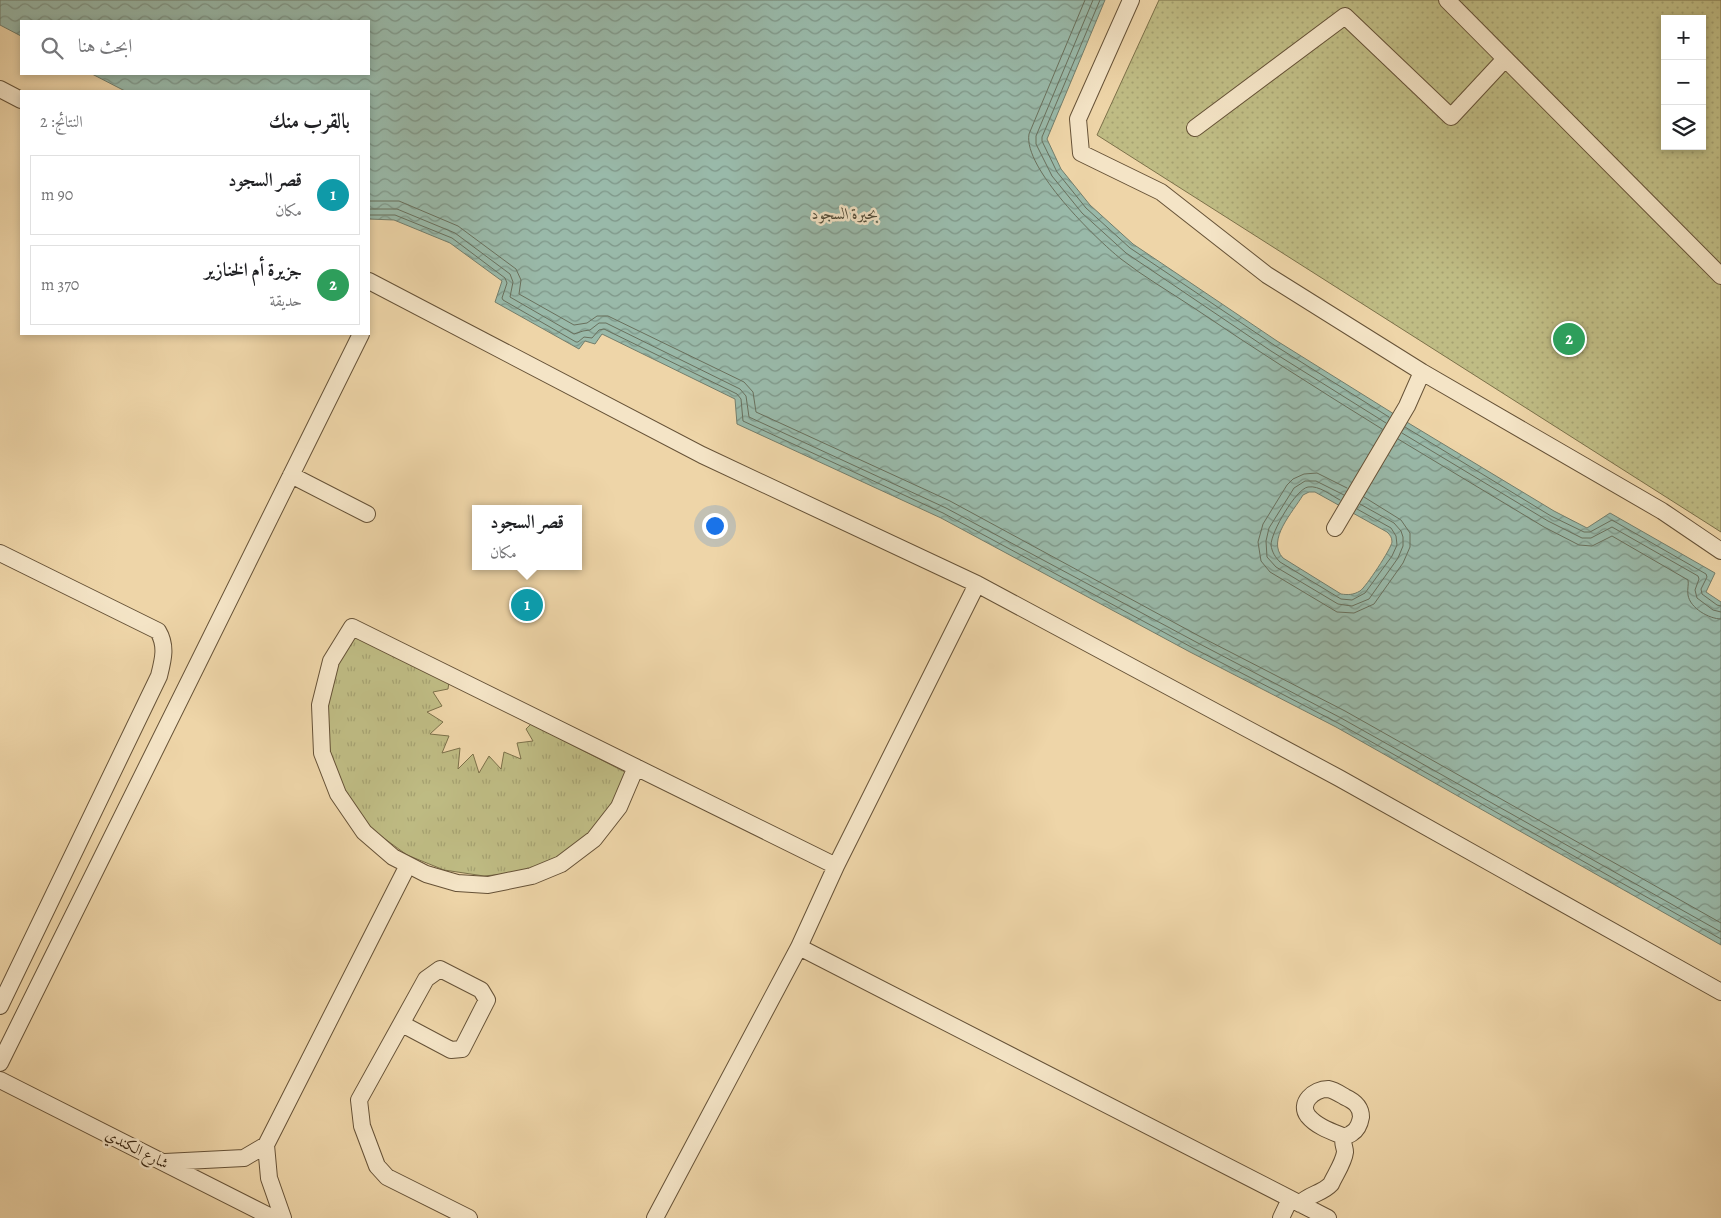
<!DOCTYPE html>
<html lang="ar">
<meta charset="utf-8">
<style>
:root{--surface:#fff;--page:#f2f2f2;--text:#202124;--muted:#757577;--line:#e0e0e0;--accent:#8f2418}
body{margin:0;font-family:Alegreya,Amiri,serif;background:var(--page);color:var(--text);direction:rtl}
.controls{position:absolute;right:15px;top:15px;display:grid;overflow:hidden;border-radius:0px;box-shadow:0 2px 8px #0003}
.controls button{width:45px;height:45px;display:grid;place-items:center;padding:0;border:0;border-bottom:1px solid var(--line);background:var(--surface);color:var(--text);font:25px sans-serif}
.you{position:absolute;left:714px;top:525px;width:18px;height:18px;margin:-12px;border:4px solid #fff;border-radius:50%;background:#1a73e8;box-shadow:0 0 0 8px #1a73e833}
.badge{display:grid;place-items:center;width:32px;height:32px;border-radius:50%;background:var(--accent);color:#fff;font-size:16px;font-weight:700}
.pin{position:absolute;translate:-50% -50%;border:2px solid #fff;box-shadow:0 1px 5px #0006}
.popup{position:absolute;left:472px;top:505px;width:110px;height:65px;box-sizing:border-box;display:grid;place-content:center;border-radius:0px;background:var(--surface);filter:drop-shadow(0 1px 4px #0005);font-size:16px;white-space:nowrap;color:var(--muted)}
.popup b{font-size:19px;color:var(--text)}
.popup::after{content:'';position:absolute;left:50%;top:100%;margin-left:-10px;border:10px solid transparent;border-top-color:var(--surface)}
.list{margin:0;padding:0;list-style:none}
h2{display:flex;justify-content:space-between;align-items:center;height:65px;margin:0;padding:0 20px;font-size:21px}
h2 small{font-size:16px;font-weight:400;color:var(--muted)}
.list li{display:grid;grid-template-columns:32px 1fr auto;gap:15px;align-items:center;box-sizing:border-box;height:80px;margin:0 10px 10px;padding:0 10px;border:1px solid var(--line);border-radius:0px}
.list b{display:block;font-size:19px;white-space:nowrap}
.list p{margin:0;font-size:16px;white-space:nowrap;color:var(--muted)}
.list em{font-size:16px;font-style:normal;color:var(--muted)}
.icon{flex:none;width:28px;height:28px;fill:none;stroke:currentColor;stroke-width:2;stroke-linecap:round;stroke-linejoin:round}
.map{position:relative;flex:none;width:1721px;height:1218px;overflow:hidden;direction:ltr}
.search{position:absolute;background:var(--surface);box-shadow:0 2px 8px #0003;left:20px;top:20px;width:350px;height:55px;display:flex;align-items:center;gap:12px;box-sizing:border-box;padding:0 18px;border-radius:0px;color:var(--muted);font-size:19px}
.panel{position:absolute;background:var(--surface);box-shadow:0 2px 8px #0003;left:20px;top:90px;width:350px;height:245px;border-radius:0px;direction:rtl}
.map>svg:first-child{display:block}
.grass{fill:url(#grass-tufts);stroke:#7c714a}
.park{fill:url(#park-dots);stroke:#7c714a;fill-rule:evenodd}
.water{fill:url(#water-waves);stroke:#737e6c;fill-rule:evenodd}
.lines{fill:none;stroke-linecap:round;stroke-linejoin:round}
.shore{stroke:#69705d;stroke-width:1}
.minor-casing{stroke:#665237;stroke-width:18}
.minor{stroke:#f4e4c6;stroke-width:16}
.labels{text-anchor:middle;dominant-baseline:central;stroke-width:5;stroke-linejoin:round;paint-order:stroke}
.street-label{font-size:15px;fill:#392611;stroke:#f4e4c6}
.water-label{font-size:16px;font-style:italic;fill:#514b37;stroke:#f4e4c6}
</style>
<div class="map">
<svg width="1721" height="1218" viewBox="0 0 1721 1218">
<defs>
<pattern id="grass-tufts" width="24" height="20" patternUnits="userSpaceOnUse" patternTransform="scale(1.25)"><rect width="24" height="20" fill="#bfbc84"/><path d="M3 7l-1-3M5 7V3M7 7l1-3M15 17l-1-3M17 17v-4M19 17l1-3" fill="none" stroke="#a5a171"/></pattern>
<pattern id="park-dots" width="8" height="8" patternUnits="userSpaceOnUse" patternTransform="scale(1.25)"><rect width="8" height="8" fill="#bfbc84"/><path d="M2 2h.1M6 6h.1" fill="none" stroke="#a5a171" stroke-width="1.8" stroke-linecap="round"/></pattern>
<pattern id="water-waves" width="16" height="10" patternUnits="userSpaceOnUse" patternTransform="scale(1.25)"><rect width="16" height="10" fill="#99b9a9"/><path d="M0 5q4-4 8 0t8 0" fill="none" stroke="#7e9688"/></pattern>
</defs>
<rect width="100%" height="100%" fill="#eed5a8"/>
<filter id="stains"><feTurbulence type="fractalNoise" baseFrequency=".004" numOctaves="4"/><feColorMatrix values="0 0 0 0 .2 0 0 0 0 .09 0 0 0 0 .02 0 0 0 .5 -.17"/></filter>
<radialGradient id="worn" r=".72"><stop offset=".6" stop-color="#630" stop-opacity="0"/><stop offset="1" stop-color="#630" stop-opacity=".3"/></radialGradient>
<path class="grass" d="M 356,634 L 449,682 L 448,689 L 433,692 L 442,706 L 427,712 L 443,722 L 430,734 L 449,736 L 442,753 L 460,748 L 458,769 L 473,754 L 479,773 L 489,756 L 501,769 L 504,752 L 521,759 L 517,743 L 533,741 L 526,729 L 531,724 L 625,772 L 619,793 L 593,830 L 563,859 L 525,872 L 484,876 L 444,870 L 407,855 L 374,831 L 348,799 L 330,763 L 324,723 L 330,684 L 340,659 Z"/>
<path class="park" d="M 1159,0 L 1721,0 L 1721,532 L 1097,135 ZM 1665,19 L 1702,19 L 1702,146 L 1665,146 Z"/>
<path class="water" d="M 0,0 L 1105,0 L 1047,139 L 1061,169 L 1090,205 L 1133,244 L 1277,341 L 1410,424 L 1554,511 L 1587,528 L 1610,513 L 1715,573 L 1706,592 L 1721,602 L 1721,945 L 1336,727 L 1190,652 L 941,518 L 737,424 L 735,399 L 602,334 L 595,344 L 585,341 L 579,349 L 495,302 L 502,281 L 450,243 L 394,220 L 369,219 L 369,91 L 125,91 L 92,74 L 369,74 L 369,21 L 21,21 L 21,36 L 0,25 ZM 1309,492 L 1315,492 L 1387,532 C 1390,535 1392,537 1392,542 C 1391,549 1366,587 1360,591 C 1353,595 1348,595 1341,594 L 1283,558 C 1266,540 1293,512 1303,495 Z"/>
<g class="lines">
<path class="shore" d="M 1085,0 L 1029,134 C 1023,168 1096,239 1121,259 C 1144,277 1170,292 1194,308 C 1256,350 1319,390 1382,429
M 1093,0 L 1036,136 L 1036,144 L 1052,176 L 1082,213 L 1126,253 L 1271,351 L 1386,423
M 1100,0 L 1042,137 L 1042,141 L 1057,172 L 1086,208 L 1130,248 L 1274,345 L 1389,417
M 369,201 L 399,201 L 458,226 L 516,269 L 521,280 L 519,294 L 574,325 L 587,323 L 597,316 L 608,316 L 744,382 L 753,392 L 756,412 L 950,501 L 1199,636 L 1345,711 L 1721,923
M 369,209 L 397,209 L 455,233 L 510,274 L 513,282 L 510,297 L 574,334 L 583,331 L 590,330 L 599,323 L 606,323 L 740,389 L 746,396 L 749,417 L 946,508 L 1196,642 L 1341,718 L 1721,932
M 369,215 L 395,215 L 452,238 L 505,278 L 507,283 L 502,298 L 503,300 L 576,342 L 578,342 L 584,337 L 592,338 L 599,330 L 604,329 L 737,394 L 741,399 L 743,421 L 943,513 L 1193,648 L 1338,723 L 1721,939
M 1405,427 L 1551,516 L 1584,532 L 1590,532 L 1612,520 L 1706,574 L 1707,577 L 1701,589 L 1702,594 L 1717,605 L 1721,606
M 1402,433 L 1548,521 L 1582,538 L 1591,538 L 1612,527 L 1698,576 L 1699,579 L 1695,590 L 1697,598 L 1713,610 L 1721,612
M 1398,439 L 1544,527 L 1579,545 L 1592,546 L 1612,536 L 1688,580 C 1689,584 1687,589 1688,595 C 1690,608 1709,619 1721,619
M 1347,488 L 1317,473 L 1304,474 L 1293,479 L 1287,485 L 1263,524 L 1258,542 L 1261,561 L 1270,572 L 1337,612 L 1354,613 L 1374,604 L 1403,563 L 1410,547 L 1410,533 L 1401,520 L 1364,497
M 1344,495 L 1316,481 L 1305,481 L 1294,488 L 1269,528 L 1266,541 L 1267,557 L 1276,567 L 1338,604 L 1352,606 L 1369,599 L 1398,558 L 1403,546 L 1403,537 L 1401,531 L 1394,523 L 1360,504
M 1340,500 C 1332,496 1319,485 1308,487 C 1296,489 1271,532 1271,545 C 1272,552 1275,557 1280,562 L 1341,599 L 1352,600 L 1365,593 L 1392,556 L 1397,545 L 1396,536 L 1391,528 L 1357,509"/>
<defs>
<path id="minor" d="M 1131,0 L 1078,119 L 1081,153 L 1161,192 L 1267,275 L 1422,372 L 1662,511 L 1721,551
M 1447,0 L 1721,276
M 0,89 L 21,100
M 1195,128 L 1345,16 L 1451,117 L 1505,59
M 369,281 L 702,455 L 977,584 L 1339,778 L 1721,992
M 291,475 L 367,514
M 1335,528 L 1407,406 L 1422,372
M 0,553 L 158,631 C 167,646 163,660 159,676 L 0,1006
M 636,767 L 619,807 L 594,839 L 561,864 L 532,876 L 488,885 L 457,883 L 426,874 L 393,857 L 364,832 L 338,794 L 322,753 L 320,705 L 331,661 L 352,627 L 836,866
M 799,947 L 1328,1218
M 402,1024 L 451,1050 L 462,1049 L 487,1000 L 481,990 L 440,969 L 426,979 L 359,1100 L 362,1126 L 377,1166 L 387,1177 L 469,1218
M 0,1063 L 361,334
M 0,1080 L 273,1218
M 165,1162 L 244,1158 L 266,1145
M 1300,1204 C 1308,1194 1322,1194 1331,1184 C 1335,1175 1344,1162 1345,1152 C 1345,1147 1341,1141 1345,1137 C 1347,1135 1350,1135 1352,1133 C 1357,1130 1360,1123 1361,1117 C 1361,1106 1354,1101 1345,1097 C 1340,1094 1334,1090 1328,1089 C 1314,1089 1298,1103 1308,1116 C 1317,1127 1333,1132 1345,1137
M 283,1218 L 269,1178 L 266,1145 L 408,865
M 655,1218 L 799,947 L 836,866 L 977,584
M 1281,1218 L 1290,1199"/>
</defs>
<use href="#minor" class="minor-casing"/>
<use href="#minor" class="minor"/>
</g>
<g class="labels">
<g class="street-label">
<text transform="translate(137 1149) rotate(27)">شارع الكندي</text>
</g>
<g class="water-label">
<text x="845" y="214">بحيرة السجود</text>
</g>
</g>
<rect width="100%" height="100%" filter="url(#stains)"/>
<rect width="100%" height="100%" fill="url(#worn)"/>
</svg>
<div class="controls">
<button>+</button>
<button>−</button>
<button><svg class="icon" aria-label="layers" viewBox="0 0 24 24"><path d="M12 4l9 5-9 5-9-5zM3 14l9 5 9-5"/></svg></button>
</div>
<div class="you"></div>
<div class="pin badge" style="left:527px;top:605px;background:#0f9aa8">1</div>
<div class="popup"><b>قصر السجود</b>مكان</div>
<div class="pin badge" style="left:1569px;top:339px;background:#2e9e5b">2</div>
<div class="search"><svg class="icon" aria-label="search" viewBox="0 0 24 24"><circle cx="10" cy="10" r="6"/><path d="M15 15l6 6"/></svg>ابحث هنا</div>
<section class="panel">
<h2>بالقرب منك<small>النتائج: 2</small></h2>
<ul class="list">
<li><span class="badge" style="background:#0f9aa8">1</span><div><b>قصر السجود</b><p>مكان</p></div><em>90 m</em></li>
<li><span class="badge" style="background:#2e9e5b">2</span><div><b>جزيرة أم الخنازير</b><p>حديقة</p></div><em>370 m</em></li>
</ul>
</section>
</div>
